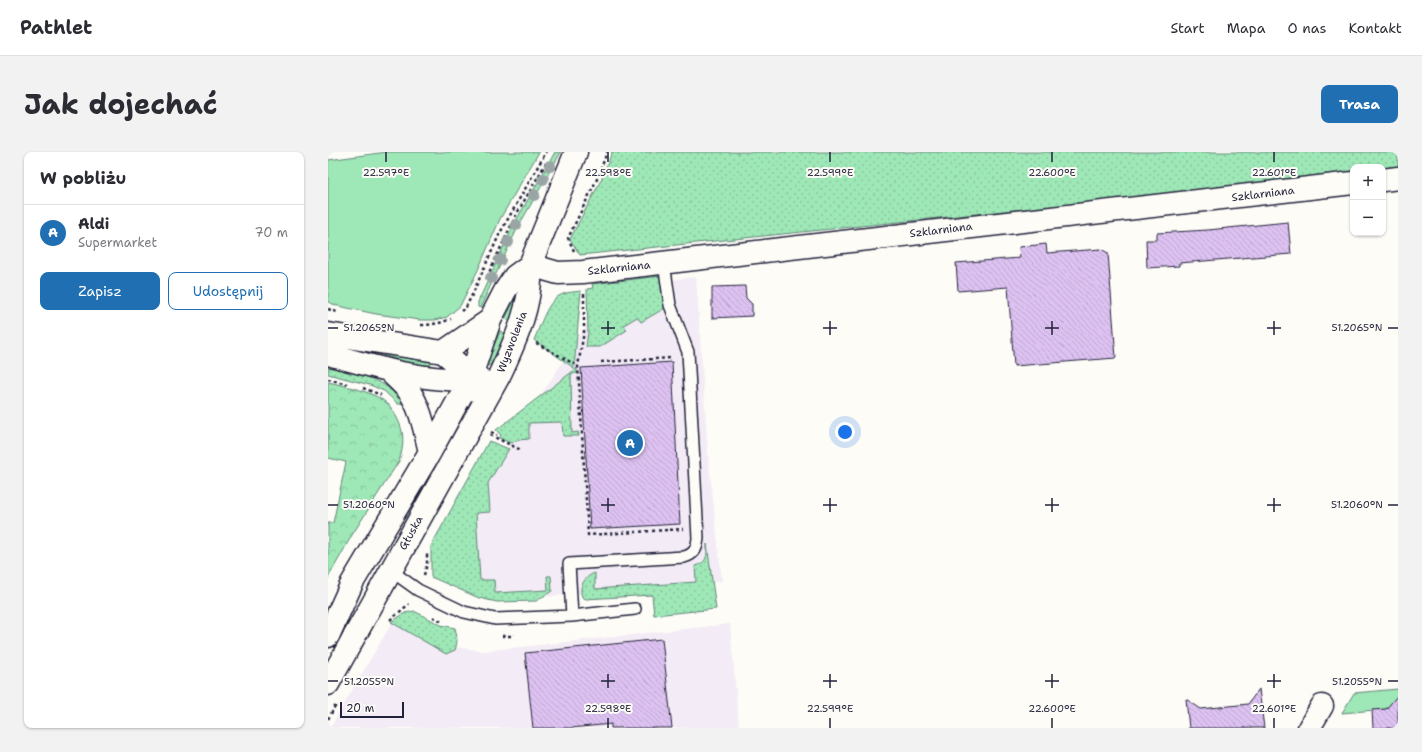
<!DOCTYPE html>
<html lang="pl">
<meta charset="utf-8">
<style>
:root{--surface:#fff;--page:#f2f2f3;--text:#2b2b33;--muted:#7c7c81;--line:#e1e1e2;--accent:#1f6fb2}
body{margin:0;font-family:"Shantell Sans",sans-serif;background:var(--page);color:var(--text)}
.controls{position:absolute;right:12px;top:12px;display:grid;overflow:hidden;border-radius:8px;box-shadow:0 1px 3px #0004}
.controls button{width:36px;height:36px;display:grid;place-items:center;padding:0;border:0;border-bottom:1px solid var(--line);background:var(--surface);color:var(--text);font:20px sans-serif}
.scale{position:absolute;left:12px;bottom:10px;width:64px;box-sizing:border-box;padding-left:4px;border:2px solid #22223b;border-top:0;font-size:11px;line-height:14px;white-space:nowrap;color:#22223b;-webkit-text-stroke:3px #fdfcf7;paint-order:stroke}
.you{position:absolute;left:517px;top:280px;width:14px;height:14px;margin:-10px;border:3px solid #fff;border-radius:50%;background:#1a73e8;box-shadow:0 0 0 6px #1a73e833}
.badge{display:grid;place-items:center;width:26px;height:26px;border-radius:50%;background:var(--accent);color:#fff;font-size:13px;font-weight:700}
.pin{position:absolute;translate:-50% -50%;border:2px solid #fff;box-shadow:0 1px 4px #0006}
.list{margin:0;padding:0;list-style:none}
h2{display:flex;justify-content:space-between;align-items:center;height:52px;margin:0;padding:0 16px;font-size:17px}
h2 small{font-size:13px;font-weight:400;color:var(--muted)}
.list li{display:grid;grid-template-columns:26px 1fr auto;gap:12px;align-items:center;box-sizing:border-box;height:56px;padding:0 16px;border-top:1px solid var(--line)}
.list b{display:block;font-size:15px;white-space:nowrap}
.list p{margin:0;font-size:13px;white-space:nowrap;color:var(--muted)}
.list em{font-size:13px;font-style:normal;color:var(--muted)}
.actions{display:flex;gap:8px;padding:12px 16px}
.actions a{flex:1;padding:9px 0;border:1px solid var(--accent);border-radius:8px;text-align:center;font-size:14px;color:var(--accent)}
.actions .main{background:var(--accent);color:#fff}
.map{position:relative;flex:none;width:1070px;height:576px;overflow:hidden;border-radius:8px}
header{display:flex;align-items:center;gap:24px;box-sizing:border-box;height:56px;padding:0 20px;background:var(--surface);border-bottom:1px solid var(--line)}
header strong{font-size:19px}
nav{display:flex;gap:22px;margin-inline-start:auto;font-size:14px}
.intro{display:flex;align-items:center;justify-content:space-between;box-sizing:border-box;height:96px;padding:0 24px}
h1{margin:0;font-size:28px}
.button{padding:10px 18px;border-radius:8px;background:var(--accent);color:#fff;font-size:14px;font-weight:700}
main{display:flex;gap:24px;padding:0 24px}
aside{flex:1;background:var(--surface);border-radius:8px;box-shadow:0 1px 3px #0004}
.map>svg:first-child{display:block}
.built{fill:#f3ebf5}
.grass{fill:url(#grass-dots);stroke:#608478}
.forest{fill:url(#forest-crowns);stroke:#608478}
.garden{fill:#9ee7b6;stroke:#608478}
.building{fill:url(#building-back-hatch);stroke:#22223b}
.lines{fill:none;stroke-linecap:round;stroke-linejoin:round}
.service-casing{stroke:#22223b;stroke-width:14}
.minor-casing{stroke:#22223b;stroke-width:25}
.tertiary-casing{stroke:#22223b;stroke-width:25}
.path{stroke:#22223b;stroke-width:2.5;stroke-dasharray:3 3;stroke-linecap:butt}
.service{stroke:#fdfcf7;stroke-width:11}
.minor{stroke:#fdfcf7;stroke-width:22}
.tertiary{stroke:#fdfcf7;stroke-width:22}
.tree{fill:#99a5a4}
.ticks{fill:none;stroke:#22223b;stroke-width:1.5}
.labels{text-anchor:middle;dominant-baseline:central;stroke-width:4;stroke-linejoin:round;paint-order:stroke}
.street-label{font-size:11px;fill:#22223b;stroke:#fdfcf7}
.ticks-label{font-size:10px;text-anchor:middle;fill:#22223b;stroke:#fdfcf7;stroke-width:4;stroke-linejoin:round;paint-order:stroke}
</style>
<header>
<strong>Pathlet</strong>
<nav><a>Start</a><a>Mapa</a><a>O nas</a><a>Kontakt</a></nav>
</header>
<div class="intro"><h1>Jak dojechać</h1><a class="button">Trasa</a></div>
<main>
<aside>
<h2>W pobliżu<small></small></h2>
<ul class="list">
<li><span class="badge">A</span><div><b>Aldi</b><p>Supermarket</p></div><em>70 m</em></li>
</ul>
<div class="actions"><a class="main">Zapisz</a><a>Udostępnij</a></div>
</aside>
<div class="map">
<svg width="1070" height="576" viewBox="0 0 1070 576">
<defs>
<pattern id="grass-dots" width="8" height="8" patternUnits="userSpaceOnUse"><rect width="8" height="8" fill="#9ee7b6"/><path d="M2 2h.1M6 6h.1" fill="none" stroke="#88c69d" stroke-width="1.8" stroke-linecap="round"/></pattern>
<pattern id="forest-crowns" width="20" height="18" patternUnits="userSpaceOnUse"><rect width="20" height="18" fill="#9ee7b6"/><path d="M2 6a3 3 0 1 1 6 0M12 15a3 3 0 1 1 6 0" fill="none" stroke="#88c69d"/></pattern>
<pattern id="building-back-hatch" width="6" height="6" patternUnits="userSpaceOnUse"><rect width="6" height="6" fill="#ddc2f1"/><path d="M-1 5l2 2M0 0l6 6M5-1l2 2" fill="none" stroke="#bda6d0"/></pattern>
</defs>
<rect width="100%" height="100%" fill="#fdfcf7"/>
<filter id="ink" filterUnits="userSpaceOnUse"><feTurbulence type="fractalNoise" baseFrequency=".025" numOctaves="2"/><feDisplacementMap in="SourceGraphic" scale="8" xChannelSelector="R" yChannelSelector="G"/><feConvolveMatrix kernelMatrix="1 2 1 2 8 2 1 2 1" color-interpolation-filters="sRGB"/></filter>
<g filter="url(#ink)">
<path class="built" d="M 368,125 L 380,303 L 394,429 L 180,448 L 106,424 L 190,278 L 270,156 L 293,134 Z
M 65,469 L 118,494 L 156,499 L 402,472 L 411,576 L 2,576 Z"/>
<path class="grass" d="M 227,0 L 233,0 L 190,75 L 152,156 L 150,155 L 150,150 L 185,74 Z
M 284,0 L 1070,0 L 1070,18 L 1055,19 L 1055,15 L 1025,15 L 1025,23 L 252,103 L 242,87 L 273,28 Z
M 333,124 L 337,156 L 313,170 L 309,165 L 296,173 L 299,178 L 272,195 L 258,195 L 260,180 L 259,137 L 265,136 L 264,132 Z
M 191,138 L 186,170 L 177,167 Z
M 253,139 L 246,216 L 206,188 C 212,175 219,150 231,144 C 237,140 246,140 253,139 Z
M 172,179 L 181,183 C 176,194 172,209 160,214 L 159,210 Z
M 36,198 L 105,204 L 101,216 Z
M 0,215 C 27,221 59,226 75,251 L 73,252 L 70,252 L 56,239 L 42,233 L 0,222 Z
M 249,216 L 249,221 L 243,222 L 244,281 L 250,280 L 251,284 L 235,284 L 234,270 L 201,271 L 201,287 L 190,288 L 183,291 L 171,286 L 173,283 L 168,278 Z
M 161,289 L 181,297 L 160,331 L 162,360 L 148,361 L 152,428 L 166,428 L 167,441 L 220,438 L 219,424 L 223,424 L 224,439 L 208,449 L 169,450 L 151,446 L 103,425 L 103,394 Z
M 379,392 L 388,457 L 326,463 L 324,443 L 258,447 L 254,445 C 250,435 257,424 267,421 L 267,437 L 368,430 L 367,414 C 380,410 379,404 379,392 Z
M 86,459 L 113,473 L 127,476 C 129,484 130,490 127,498 L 118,502 L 63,470 L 77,461 Z"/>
<path class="forest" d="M 0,230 C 18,234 48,240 61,253 C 64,257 67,262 69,266 C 77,280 76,295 71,309 L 24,383 L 0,426 L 0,371 L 5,371 L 18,310 L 0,306 Z"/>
<path class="garden" d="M 59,0 L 211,0 L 172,67 L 150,118 L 132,154 L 119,165 L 107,168 L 92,168 L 48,162 L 10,154 L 0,150 L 0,8 Z
M 1070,537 L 1070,555 L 1063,554 L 1058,557 L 1014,561 L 1026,541 Z"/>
<path class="building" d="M 960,70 L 963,102 L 851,111 L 851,114 L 819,116 L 818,88 L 829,88 L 829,81 L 880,78 Z
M 718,92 L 719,101 L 773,97 L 780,101 L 788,206 L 686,214 L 680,135 L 630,139 L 628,111 L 692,106 L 691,95 Z
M 417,134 L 418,146 L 424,152 L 424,164 L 384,166 L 384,135 Z
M 344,210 L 352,372 L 262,377 L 253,216 Z
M 334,487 L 344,576 L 283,576 L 283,572 L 243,576 L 205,576 L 197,501 Z
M 931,537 L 936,576 L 861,576 L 858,547 L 873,557 L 920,552 Z
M 1070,543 L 1070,576 L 1045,576 L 1044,558 L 1058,557 Z"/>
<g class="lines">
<defs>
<path id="service" d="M 62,418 L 90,438 L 136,460 L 167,467 L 244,464 L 307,457
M 244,464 L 241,412 L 356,405 C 367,402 369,396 370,386 L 360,200 L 342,153 L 336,111"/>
<path id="minor" d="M 1055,28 L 1070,26
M 202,113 L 230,121 L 255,120 L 1025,31
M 981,576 L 994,554"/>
<path id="tertiary" d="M 0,182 L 115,200 L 131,213 L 142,227 L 147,238
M 115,200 L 162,168
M 0,202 C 50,216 99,231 152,227
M 61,219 C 67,225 75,232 81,239 C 93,256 97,280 102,300
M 0,484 L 24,431 L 102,300 L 142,227 L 162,168 L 177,139 L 187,124 L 202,113
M 0,532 L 171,224 C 187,190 205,151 202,113 L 248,0"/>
</defs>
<use href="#service" class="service-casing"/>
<use href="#minor" class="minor-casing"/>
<use href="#tertiary" class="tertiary-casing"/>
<path class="path" d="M 246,99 L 240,86 L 270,25 L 279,0
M 159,125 L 188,63 L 218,11
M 256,142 L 256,180 L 250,214 L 260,383 L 355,377
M 0,157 L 9,160
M 133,159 L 138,155 L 144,143 L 172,81 L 218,0
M 93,173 C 104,173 113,171 123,167
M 208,191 L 250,214
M 273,210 L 344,206
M 0,227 L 19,232
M 35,236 L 53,243
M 163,280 L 169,283
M 162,283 L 193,298
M 96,423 L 99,412 L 99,400
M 105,465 L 115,470
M 62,468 L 81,452
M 174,484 L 187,484
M 0,567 L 8,553"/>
<use href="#service" class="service"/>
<use href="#minor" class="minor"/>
<use href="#tertiary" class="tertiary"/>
</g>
<g class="tree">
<circle cx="222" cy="14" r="6"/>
<circle cx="215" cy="27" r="6"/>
<circle cx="206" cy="43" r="6"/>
<circle cx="188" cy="73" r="6"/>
<circle cx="180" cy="90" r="6"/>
<circle cx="172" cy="108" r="6"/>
<circle cx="163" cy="126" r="6"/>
</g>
</g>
<path class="ticks" d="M 58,0 L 58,10M 280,0 L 280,10M 502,0 L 502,10M 724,0 L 724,10M 946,0 L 946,10M 280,169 L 280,183M 502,169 L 502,183M 724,169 L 724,183M 946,169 L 946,183M 0,176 L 10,176M 273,176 L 287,176M 495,176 L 509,176M 717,176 L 731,176M 939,176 L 953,176M 1060,176 L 1070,176M 280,346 L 280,360M 502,346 L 502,360M 724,346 L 724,360M 946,346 L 946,360M 0,353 L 10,353M 273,353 L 287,353M 495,353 L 509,353M 717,353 L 731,353M 939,353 L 953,353M 1060,353 L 1070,353M 280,522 L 280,536M 502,522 L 502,536M 724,522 L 724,536M 946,522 L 946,536M 0,529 L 10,529M 273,529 L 287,529M 495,529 L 509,529M 717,529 L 731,529M 939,529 L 953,529M 1060,529 L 1070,529M 280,566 L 280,576M 502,566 L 502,576M 724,566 L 724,576M 946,566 L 946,576"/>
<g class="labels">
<g class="street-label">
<text transform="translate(935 42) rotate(-7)">Szklarniana</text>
<text transform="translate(613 78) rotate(-7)">Szklarniana</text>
<text transform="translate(291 116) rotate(-6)">Szklarniana</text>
<text transform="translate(184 190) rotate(-69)">Wyzwolenia</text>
<text transform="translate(83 381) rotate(-61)">Głuska</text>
</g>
</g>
<g class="ticks-label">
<text x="58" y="24">22.597°E</text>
<text x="280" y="24">22.598°E</text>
<text x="502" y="24">22.599°E</text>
<text x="724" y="24">22.600°E</text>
<text x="946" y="24">22.601°E</text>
<text x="41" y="179">51.2065°N</text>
<text x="1029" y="179">51.2065°N</text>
<text x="41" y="356">51.2060°N</text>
<text x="1029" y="356">51.2060°N</text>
<text x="41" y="533">51.2055°N</text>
<text x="1029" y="533">51.2055°N</text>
<text x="280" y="560">22.598°E</text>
<text x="502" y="560">22.599°E</text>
<text x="724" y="560">22.600°E</text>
<text x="946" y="560">22.601°E</text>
</g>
</svg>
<div class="controls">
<button>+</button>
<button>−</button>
</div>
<div class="scale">20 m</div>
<div class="you"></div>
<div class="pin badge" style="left:302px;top:291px">A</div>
</div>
</main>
